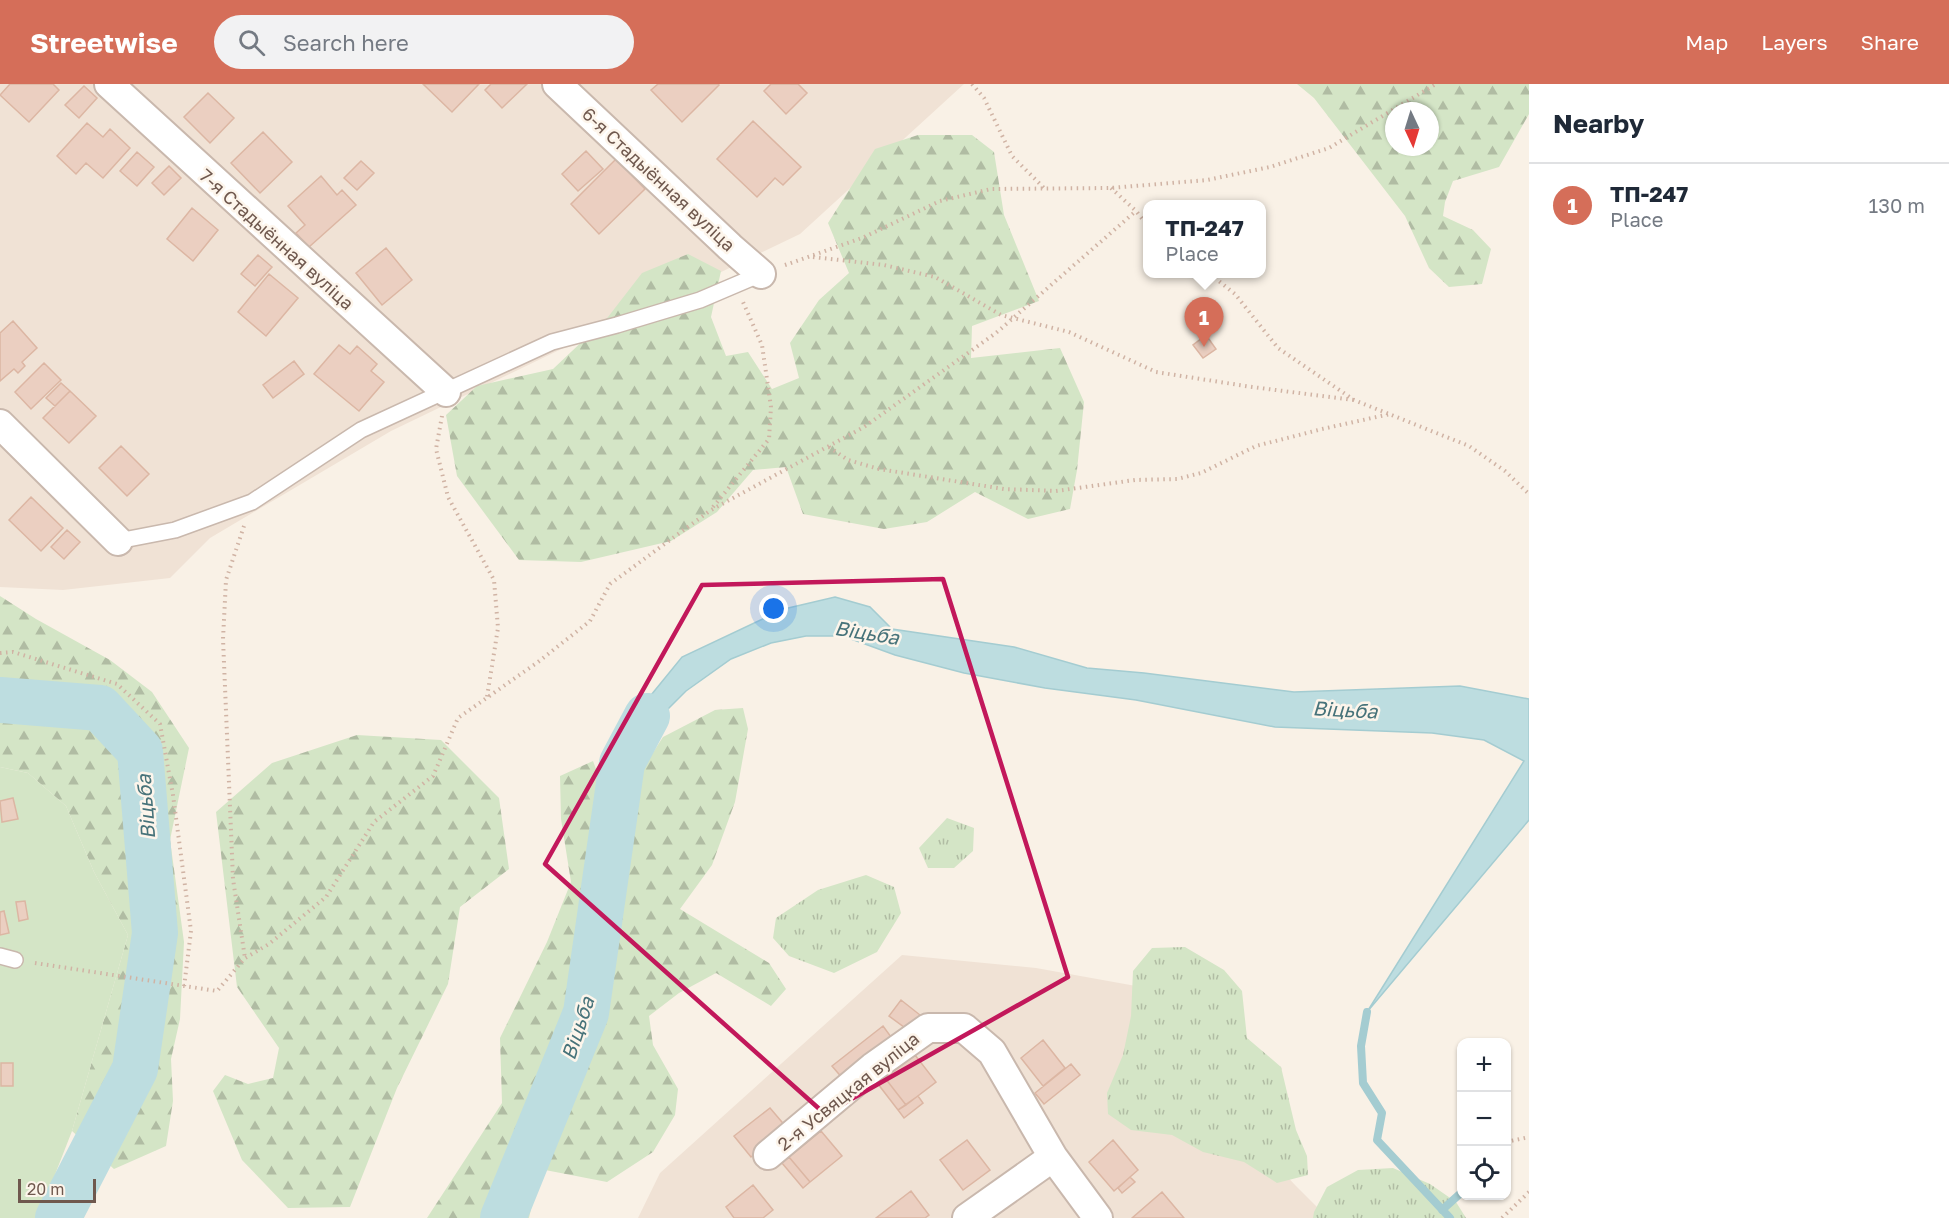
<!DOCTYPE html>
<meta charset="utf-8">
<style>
:root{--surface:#fff;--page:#f2f2f3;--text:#1f2937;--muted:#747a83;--line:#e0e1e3;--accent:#d56e59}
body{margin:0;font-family:"Golos Text",sans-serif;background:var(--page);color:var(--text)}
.controls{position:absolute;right:18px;bottom:18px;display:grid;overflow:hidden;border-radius:12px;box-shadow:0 2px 4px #0004}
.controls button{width:54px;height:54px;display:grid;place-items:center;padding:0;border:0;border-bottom:2px solid var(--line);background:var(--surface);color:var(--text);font:30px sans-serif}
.compass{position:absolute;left:1385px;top:18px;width:54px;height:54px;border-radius:50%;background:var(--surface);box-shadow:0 2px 4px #0004;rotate:176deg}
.scale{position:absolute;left:18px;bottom:15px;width:78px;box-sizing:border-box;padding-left:6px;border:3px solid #6f584e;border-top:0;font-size:16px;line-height:21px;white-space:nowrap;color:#6f584e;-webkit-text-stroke:4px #fdf5eb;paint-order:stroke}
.you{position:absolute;left:774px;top:525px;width:21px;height:21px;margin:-15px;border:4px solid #fff;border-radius:50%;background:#1a73e8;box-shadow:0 0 0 9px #1a73e833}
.badge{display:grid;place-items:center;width:39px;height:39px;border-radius:50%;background:var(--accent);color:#fff;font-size:20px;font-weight:700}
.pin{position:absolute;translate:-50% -50px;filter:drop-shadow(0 2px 3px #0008)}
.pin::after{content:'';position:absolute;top:32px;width:21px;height:18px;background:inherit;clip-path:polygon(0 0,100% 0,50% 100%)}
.popup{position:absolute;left:1143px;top:116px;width:123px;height:78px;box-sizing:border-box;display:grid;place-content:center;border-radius:12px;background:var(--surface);filter:drop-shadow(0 2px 4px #0005);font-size:20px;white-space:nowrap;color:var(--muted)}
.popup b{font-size:22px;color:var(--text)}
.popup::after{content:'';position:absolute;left:50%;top:100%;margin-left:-12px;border:12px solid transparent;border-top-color:var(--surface)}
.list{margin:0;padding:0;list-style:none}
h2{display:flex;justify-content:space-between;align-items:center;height:78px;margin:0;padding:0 24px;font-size:26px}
h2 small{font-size:20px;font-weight:400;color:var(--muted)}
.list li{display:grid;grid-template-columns:39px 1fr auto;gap:18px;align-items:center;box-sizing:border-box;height:84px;padding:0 24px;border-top:2px solid var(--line)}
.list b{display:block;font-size:22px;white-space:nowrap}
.list p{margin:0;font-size:20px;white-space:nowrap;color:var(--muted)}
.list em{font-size:20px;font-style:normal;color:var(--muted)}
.icon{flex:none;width:33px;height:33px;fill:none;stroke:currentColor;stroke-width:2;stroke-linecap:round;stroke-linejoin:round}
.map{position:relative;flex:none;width:1529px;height:1134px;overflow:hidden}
header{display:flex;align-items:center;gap:36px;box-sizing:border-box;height:84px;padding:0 30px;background:var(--accent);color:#fff}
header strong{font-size:28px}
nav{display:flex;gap:33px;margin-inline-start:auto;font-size:21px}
.search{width:420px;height:54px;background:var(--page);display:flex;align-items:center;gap:15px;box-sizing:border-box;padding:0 21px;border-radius:33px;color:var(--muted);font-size:22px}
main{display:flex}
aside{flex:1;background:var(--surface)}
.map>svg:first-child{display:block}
.residential{fill:#f0e2d5}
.grass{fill:url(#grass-tufts)}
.forest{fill:url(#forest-firs);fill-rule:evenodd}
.garden{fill:#d4e5c6}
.water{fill:#bddde0;stroke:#a4ccd1;stroke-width:1.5}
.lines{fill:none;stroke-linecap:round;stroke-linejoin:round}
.stream{stroke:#a4ccd1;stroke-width:8}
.river{stroke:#bddde0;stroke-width:46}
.building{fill:#ebcfc1;stroke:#dcb6a3;stroke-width:1.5}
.service-casing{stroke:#c9b8ad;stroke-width:18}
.minor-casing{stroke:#c9b8ad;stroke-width:32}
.path{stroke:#d0b3a4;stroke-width:4;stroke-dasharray:1.5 4.5;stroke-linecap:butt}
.service{stroke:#fff;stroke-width:15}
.minor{stroke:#fff;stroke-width:28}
.marked{fill:none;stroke:#c2185b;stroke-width:4.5;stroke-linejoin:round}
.labels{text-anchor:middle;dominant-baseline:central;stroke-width:5;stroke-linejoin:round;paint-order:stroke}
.street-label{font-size:18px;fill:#6f584e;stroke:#fdf5eb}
.water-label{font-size:20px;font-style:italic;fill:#47737a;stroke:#fdf5eb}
</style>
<header>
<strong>Streetwise</strong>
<div class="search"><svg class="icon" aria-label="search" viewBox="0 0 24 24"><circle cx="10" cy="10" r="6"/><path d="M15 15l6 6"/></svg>Search here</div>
<nav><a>Map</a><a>Layers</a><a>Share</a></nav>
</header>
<main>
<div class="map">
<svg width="1529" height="1134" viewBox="0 0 1529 1134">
<defs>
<pattern id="grass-tufts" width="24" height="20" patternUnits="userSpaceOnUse" patternTransform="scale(1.5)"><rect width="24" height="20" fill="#d4e5c6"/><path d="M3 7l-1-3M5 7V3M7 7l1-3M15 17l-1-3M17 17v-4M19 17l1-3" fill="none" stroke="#b0bca3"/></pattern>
<pattern id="forest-firs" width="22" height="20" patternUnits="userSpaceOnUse" patternTransform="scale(1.5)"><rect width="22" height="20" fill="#d4e5c6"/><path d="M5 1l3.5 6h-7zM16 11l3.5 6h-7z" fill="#b0bca3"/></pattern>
</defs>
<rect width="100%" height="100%" fill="#f9f1e6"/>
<path class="residential" d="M 0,0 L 964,0 L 800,150 L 391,347 L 210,454 L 170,494 L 63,506 L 0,503 Z
M 902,871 L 1036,884 L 1147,904 L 1188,987 L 1295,1101 L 1328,1134 L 638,1134 L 660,1089 Z"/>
<path class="grass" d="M 947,734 L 974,744 L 973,767 L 954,784 L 928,784 L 919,764 Z
M 866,791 L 894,803 L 901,829 L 877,868 L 834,889 L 789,872 L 773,854 L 776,834 L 818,806 Z
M 1185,863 L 1224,886 L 1242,907 L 1247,954 L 1281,983 L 1296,1046 L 1307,1072 L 1308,1091 L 1277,1099 L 1244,1078 L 1203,1068 L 1172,1051 L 1131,1046 L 1108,1030 L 1107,1009 L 1123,971 L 1131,932 L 1133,887 L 1152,864 Z
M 1393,1084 L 1430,1100 L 1456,1118 L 1466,1134 L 1313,1134 L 1314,1128 L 1327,1103 L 1358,1086 Z"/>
<path class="forest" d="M 1297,0 L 1529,0 L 1529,30 L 1499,83 L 1453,97 L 1445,118 L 1443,132 L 1473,146 L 1491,165 L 1482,200 L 1449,203 L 1429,184 L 1405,132 L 1314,14 ZM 1394,27 L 1430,27 L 1430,63 L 1394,63 Z
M 918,51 L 972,51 L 994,68 L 1004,131 L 1039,217 L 972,242 L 971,274 L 1060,264 L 1084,318 L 1077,386 L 1070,425 L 1028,435 L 975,408 L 927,438 L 884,445 L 803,430 L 786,383 L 753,386 L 717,428 L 671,457 L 581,478 L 519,476 L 457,392 L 446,331 L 477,302 L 553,285 L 608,233 L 642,189 L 688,170 L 721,187 L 711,233 L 726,272 L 748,268 L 772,305 L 799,294 L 790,259 L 819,216 L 849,189 L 828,139 L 875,65 Z
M 0,512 L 36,535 L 110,576 L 152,608 L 189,664 L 170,756 L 184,858 L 180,935 L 171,975 L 173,1017 L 166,1062 L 114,1085 L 72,1047 L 128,851 L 94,788 L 66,722 L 28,689 L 0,683 Z
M 743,624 L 748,645 L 735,718 L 712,781 L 680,825 L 769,879 L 786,905 L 771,922 L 716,889 L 679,909 L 649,932 L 653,961 L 678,1005 L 675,1031 L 653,1068 L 607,1098 L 540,1085 L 529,1134 L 427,1134 L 502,1019 L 500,954 L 547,858 L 571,798 L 561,735 L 560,692 L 593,677 L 599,693 L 611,703 L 636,695 L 663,653 L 715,626 Z
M 357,651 L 441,656 L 499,714 L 509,785 L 460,823 L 448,900 L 397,1004 L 350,1123 L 288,1124 L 242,1076 L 213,1007 L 225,991 L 248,1000 L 273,994 L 279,964 L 237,903 L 216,728 L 272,679 Z"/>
<path class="garden" d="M 0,683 L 28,689 L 66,722 L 94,788 L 128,851 L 72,1047 L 38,1134 L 0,1134 Z"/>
<path class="water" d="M 835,513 L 870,523 L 892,545 L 1014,563 L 1087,584 L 1144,589 L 1294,608 L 1460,602 L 1529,615 L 1529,736 L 1367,928 L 1524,677 L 1484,656 L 1432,649 L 1275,643 L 1136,616 L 1045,604 L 964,589 L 895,571 L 843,552 L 806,552 L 771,559 L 731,575 L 686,607 L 658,635 L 646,664 L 627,688 L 607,688 L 634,632 L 682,573 L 784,525 Z"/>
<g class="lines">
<path class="stream" d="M 1367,928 L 1361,962 L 1363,999 L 1382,1029 L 1377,1056 L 1450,1134
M 1442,1126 L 1462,1108"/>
<path class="river" d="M 0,616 L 100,624 L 140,667 L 155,849 L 135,985 L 58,1134
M 503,1134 L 586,929 L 622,679 L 647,632"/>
</g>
<path class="building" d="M 10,0 L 53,0 L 59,6 L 29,38 L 0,11 Z
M 423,0 L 479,0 L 452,28 Z
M 491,0 L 527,0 L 502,24 L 485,6 Z
M 658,0 L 718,0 L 719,1 L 682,38 L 651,6 Z
M 771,0 L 798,0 L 807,9 L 786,30 L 764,7 Z
M 84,2 L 97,14 L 79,34 L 65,21 Z
M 208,9 L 234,34 L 210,59 L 184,33 Z
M 753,37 L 801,83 L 783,101 L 775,94 L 757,113 L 717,75 Z
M 87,39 L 103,53 L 110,45 L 130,64 L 103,94 L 86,79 L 76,90 L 57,72 Z
M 263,48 L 292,78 L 260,109 L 231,79 Z
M 586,67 L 603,85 L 578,107 L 562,90 Z
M 137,68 L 154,83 L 137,102 L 120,87 Z
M 616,75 L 645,105 L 599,150 L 571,120 Z
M 361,77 L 374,89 L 357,106 L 344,94 Z
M 169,82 L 181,94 L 164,111 L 152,99 Z
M 321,92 L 337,111 L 342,106 L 356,121 L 309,163 L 296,149 L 305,141 L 288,122 Z
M 192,124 L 218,146 L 193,177 L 167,155 Z
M 386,164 L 412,196 L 382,221 L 356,189 Z
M 258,171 L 272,183 L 255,202 L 241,190 Z
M 269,190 L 298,214 L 266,252 L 238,228 Z
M 13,237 L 37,264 L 22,278 L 25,282 L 18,289 L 14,285 L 0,297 L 0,249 Z
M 1206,251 L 1216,265 L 1203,274 L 1193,261 Z
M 339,261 L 350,270 L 357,262 L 377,280 L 371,287 L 384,298 L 359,327 L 314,290 Z
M 294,277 L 304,290 L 273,314 L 263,301 Z
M 44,279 L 61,296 L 31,325 L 15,308 Z
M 61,299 L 70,307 L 55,322 L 46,314 Z
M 70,307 L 96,332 L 69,359 L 43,334 Z
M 121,362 L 149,390 L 127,412 L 99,384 Z
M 31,413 L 63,444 L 41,467 L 9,436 Z
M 67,446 L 80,458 L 64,475 L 51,463 Z
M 13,714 L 18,735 L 2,738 L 0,717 Z
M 25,817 L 28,835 L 19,837 L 16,818 Z
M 4,827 L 9,849 L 0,851 L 0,828 Z
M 901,916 L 920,931 L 908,946 L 889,932 Z
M 883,942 L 894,957 L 844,996 L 832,982 Z
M 1043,956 L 1065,984 L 1043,1002 L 1021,974 Z
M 915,971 L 936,998 L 906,1021 L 885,994 Z
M 1,979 L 13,979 L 13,1002 L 1,1002 Z
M 1071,980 L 1080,991 L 1044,1020 L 1035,1009 Z
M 885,994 L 906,1021 L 898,1026 L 878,1000 Z
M 918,1012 L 923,1019 L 904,1034 L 898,1026 Z
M 770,1024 L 787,1044 L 751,1073 L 734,1052 Z
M 821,1047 L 842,1072 L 810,1098 L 789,1073 Z
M 967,1056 L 990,1086 L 963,1106 L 940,1076 Z
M 1113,1056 L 1138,1086 L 1114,1107 L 1089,1078 Z
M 789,1073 L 810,1098 L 803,1104 L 782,1079 Z
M 1130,1093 L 1135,1098 L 1122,1109 L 1118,1104 Z
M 753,1101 L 773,1126 L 763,1134 L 734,1134 L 726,1123 Z
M 911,1107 L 929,1131 L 925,1134 L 876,1134 Z
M 1162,1108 L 1184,1134 L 1132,1134 Z"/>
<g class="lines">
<defs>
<path id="service" d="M 118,457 L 175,446 L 252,418 L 361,346 L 552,258 L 617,241 L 700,216 L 761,190
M 0,872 L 15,876"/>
<path id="minor" d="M 109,0 L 446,308
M 557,0 L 730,163 L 761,190
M 0,340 L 118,457
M 768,1071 L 873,983 L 928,944 L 964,944 L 992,968 L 1053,1073 L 1098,1134
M 967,1134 L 1053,1073"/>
</defs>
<use href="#service" class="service-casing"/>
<use href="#minor" class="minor-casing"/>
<path class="path" d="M 972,0 L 984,14 L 1012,72 L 1044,104
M 1111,104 L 1136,127 L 1147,141
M 813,173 L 884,181 L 935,193 L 1001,231 L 1069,248 L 1156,288 L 1252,303 L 1354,316
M 785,181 L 862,154 L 940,117 L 991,105 L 1111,104 L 1207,96 L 1270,83 L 1329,64 L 1436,0
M 1210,190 L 1235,210 L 1278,264 L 1354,316 L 1469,362 L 1505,387 L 1529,410
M 442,332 L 436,365 L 448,413 L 494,496 L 498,544 L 487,613
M 829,363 L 848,376 L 879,385 L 1004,405 L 1056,407 L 1135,396 L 1177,395 L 1201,389 L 1256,362 L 1322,345 L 1390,330
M 713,423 L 769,355 L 771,323 L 762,261 L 743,218
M 244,442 L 226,496 L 223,555 L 233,795 L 245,874
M 0,569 L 13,568 L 117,600 L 160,640 L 173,711 L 191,847 L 184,903
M 35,879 L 217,907 L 245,874 L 269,860 L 326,813 L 374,738 L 433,692 L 458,634 L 538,578 L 590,537 L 610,500 L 711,426 L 864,343 L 996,249 L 1136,127
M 1506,1058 L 1529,1053
M 1502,1134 L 1529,1108"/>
<use href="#service" class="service"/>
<use href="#minor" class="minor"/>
</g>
<path class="marked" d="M 943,495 L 1068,893 L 825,1030 L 545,780 L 702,501 Z"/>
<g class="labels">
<g class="street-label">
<text transform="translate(659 95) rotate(43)">6-я Стадыённая вуліца</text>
<text transform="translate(277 155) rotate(42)">7-я Стадыённая вуліца</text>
<text transform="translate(848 1007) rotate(-39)">2-я Усвяцкая вуліца</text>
</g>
<g class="water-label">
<text transform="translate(867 548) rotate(9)">Віцьба</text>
<text transform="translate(1345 625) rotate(3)">Віцьба</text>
<text transform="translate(145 723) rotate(-94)">Віцьба</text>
<text transform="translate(577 944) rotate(-72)">Віцьба</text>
</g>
</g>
</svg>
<div class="controls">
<button>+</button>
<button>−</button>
<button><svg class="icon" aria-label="locate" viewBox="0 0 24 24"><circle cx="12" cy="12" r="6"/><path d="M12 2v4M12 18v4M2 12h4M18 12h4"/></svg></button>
</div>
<svg class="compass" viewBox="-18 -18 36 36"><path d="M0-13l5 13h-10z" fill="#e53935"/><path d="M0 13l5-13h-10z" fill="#747a83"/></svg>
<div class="scale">20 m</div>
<div class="you"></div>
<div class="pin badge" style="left:1204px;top:263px">1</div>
<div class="popup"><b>ТП-247</b>Place</div>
</div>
<aside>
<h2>Nearby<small></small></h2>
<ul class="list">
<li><span class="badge">1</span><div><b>ТП-247</b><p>Place</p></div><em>130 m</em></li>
</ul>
</aside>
</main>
